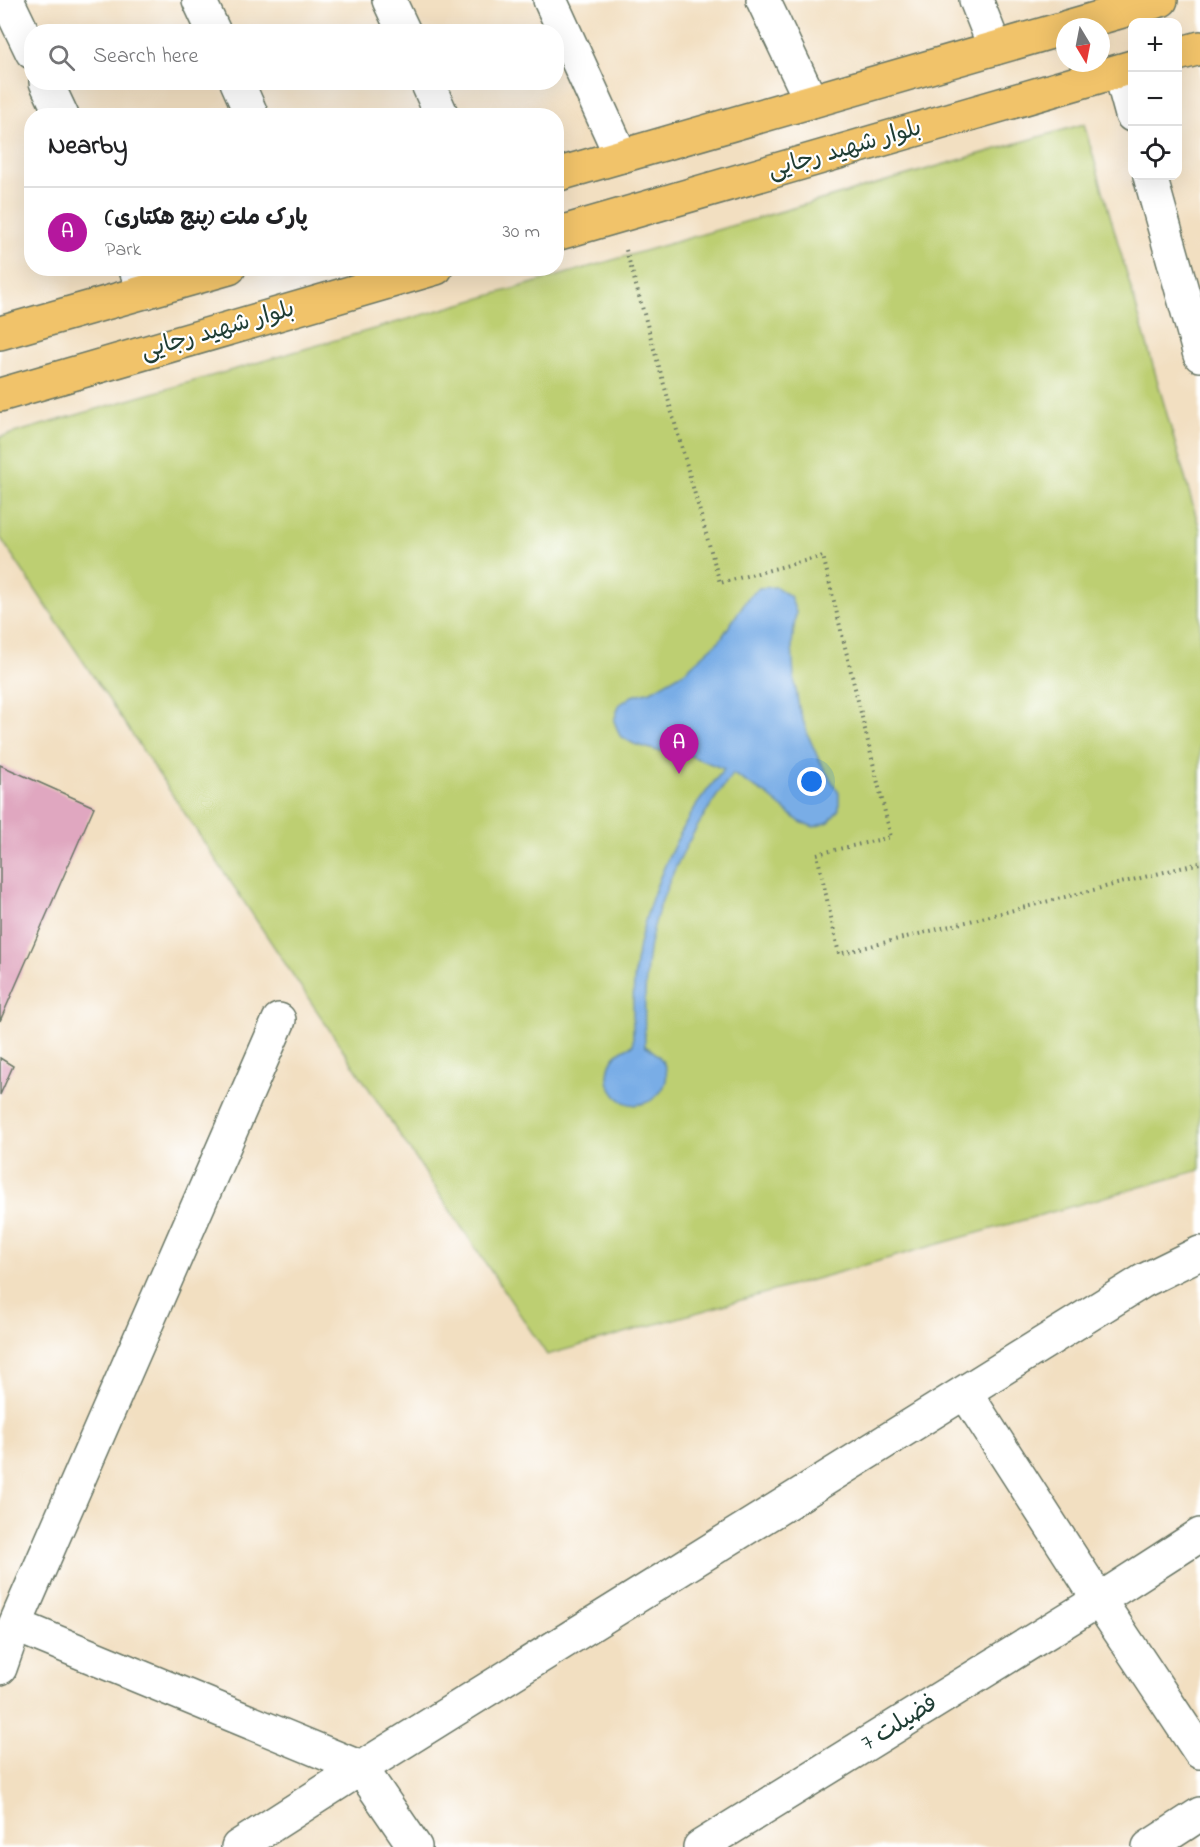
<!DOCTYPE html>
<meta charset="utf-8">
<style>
:root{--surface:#fff;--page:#f6f6f6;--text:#202124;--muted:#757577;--line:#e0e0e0;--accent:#b5179e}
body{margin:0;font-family:"Indie Flower","Playpen Sans Arabic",sans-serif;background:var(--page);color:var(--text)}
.controls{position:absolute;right:18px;top:18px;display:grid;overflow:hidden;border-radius:12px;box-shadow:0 6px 24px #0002}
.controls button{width:54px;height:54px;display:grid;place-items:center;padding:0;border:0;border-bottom:2px solid var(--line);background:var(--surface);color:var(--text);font:30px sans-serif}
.compass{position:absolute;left:1056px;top:18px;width:54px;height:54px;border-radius:50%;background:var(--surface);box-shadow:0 6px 24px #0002;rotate:170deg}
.you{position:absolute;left:812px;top:782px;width:21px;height:21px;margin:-15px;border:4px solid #fff;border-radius:50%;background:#1a73e8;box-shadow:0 0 0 9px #1a73e833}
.badge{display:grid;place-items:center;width:39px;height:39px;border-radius:50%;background:var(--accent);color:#fff;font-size:20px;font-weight:700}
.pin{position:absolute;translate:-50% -50px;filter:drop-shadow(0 2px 3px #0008)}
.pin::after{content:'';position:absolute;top:32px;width:21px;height:18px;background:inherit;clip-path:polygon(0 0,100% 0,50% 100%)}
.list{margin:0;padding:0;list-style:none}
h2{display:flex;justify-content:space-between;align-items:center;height:78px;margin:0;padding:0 24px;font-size:26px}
h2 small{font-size:20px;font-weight:400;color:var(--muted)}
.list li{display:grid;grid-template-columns:39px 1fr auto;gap:18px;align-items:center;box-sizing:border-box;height:90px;padding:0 24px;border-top:2px solid var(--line)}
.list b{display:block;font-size:22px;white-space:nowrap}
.list p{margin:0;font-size:20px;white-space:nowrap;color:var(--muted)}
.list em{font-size:20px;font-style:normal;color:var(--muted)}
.icon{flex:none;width:33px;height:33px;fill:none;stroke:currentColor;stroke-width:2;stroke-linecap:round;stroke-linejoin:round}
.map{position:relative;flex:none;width:1200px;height:1847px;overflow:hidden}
.search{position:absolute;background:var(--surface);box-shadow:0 6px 24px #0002;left:24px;top:24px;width:540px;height:66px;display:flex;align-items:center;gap:15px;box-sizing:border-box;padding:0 21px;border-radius:24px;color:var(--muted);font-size:22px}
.panel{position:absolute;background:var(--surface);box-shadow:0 6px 24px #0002;left:24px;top:108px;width:540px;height:168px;border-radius:24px}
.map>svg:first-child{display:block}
.green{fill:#bdcf72;stroke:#6e8653;stroke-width:1.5}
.water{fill:#79ade6;stroke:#4c758d;stroke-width:1.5}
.building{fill:#e0a7c0}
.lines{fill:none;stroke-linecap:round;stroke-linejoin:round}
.minor-casing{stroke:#697665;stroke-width:36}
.major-casing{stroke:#697665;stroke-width:36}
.path{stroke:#697665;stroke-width:4;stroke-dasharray:1.5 4.5;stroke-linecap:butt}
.minor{stroke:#fff;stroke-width:33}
.major{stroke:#f1c36a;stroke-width:33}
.labels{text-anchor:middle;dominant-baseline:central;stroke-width:4.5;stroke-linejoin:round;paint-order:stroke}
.street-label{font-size:24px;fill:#1f3d34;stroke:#fff}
</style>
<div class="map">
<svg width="1200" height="1847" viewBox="0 0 1200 1847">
<rect width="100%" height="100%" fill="#fff"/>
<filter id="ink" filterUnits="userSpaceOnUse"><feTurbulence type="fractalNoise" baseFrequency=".0167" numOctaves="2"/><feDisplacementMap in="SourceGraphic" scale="12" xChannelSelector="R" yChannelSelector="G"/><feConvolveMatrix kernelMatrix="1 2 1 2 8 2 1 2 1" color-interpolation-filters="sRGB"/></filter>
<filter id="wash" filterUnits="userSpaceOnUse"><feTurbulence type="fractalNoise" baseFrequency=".008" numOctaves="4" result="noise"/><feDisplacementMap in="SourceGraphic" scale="24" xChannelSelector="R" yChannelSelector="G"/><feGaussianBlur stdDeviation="1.35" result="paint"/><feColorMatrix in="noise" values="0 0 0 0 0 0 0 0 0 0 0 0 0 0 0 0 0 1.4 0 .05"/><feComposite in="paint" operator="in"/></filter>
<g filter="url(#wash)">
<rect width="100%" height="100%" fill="#f2dfc1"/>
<path class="green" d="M 1084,124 L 1200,530 L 1200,1170 L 547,1355 L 0,537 L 0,437 Z"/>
<path class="water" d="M 776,587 L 790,596 L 796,612 L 792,644 L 794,678 L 799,708 L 808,735 L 820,762 L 839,793 L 839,809 L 829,822 L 814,827 L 800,822 L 767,795 L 733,774 C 696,821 658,891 649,950 C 644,982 644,1014 645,1046 C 696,1074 644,1125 616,1096 C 611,1090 607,1083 608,1075 C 609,1058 618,1051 633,1045 C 633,1012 632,977 639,945 C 649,898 669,851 694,809 C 703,795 714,782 724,769 L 681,752 L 658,751 L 634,744 L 620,736 L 614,721 L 619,705 L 632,696 L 651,691 L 684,672 L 720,640 L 747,599 L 759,588 Z"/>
<g id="blocks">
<path class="building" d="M 0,765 L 94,807 L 0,1021 Z
M 0,1058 L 13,1066 L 0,1095 Z"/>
</g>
</g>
<g filter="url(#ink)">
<use href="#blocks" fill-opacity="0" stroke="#697665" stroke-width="1.5"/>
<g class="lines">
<defs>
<path id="minor" d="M 7,0 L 32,52
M 199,0 L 214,32
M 389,0 L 404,32
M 550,0 L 621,156
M 763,0 L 811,101
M 976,0 L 995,48
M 1120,71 L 1132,115
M 46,82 L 62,116
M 237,82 L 252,116
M 427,82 L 442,116
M 1150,176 L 1200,355
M 135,268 L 146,292
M 965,1392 L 1099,1600 L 1200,1752
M 15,1625 L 361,1768 L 415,1847
M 0,1668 L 15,1625 L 279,1020
M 238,1847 L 361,1768 L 1143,1281 L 1200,1253
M 700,1847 L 1099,1600 L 1200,1535
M 1149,1847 L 1200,1814"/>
<path id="major" d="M 1067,27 L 1161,0
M 1178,54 L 1200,48
M 556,175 L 1065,28
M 556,234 L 1132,67
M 0,333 L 229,268
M 0,395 L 436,268"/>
</defs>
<use href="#minor" class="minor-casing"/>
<use href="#major" class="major-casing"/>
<path class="path" d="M 626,250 L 720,583 L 823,556 L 891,837 L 817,854 L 839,954 L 1200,863"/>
<use href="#minor" class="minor"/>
<use href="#major" class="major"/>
</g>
</g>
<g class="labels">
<g class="street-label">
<text transform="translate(845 150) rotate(-16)">بلوار شهید رجایی</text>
<text transform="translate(218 331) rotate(-16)">بلوار شهید رجایی</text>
<text transform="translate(900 1724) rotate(-32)">فضیلت 7</text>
</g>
</g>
</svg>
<div class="controls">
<button>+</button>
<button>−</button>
<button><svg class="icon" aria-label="locate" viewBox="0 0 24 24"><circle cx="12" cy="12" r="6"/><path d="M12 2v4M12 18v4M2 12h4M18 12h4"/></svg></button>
</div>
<svg class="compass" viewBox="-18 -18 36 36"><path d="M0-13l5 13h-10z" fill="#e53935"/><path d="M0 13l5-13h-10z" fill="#757577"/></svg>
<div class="you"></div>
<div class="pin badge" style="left:679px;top:774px">A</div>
<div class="search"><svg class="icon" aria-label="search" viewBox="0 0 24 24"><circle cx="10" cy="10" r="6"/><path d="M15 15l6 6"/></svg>Search here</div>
<section class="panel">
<h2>Nearby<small></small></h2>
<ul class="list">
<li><span class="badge">A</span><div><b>پارک ملت (پنج هکتاری)</b><p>Park</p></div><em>30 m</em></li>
</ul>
</section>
</div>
